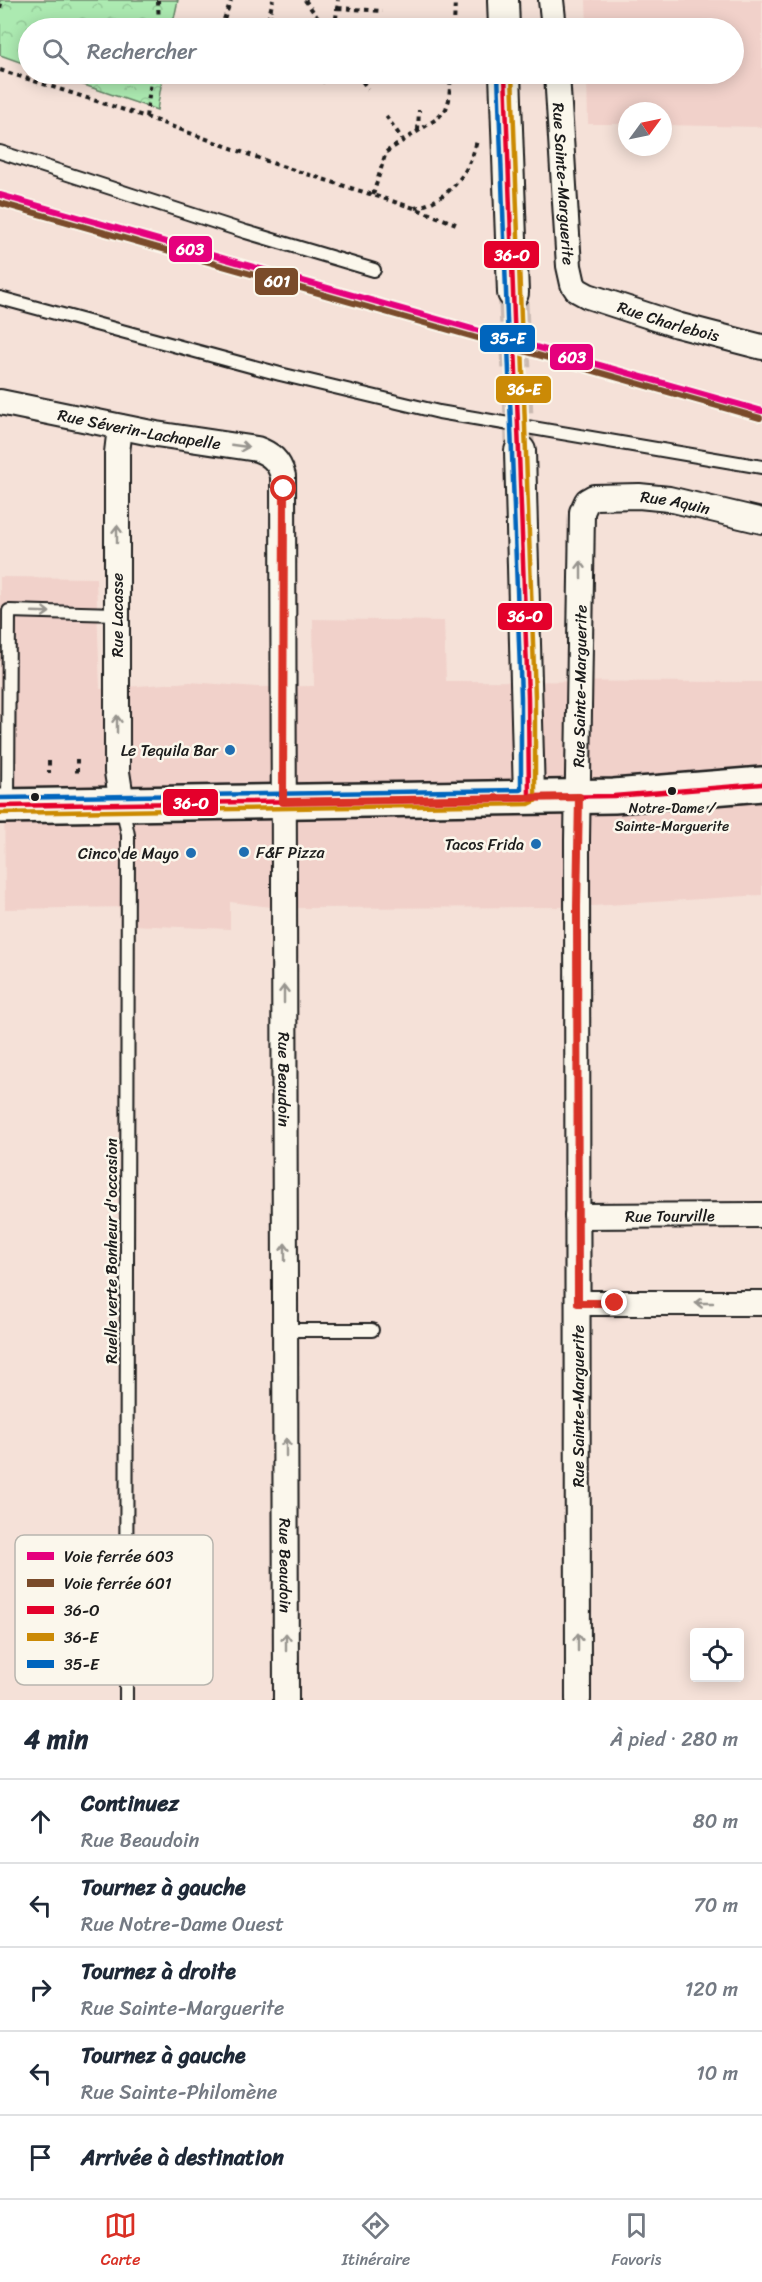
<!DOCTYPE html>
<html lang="fr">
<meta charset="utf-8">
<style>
:root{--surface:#fff;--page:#f6f6f7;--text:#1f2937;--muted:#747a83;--line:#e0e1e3;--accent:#d93025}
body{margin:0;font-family:Sriracha,sans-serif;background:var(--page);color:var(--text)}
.controls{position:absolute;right:18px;bottom:18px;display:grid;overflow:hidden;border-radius:6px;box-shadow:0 3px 15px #0003}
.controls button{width:54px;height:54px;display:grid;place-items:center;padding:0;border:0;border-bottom:2px solid var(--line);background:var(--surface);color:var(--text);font:30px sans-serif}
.compass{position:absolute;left:618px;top:102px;width:54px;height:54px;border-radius:50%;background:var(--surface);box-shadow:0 3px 15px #0003;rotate:57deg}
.stop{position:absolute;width:18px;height:18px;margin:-14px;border:4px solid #d93025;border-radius:50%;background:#fff}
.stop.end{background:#d93025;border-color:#fff;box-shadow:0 2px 6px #0008}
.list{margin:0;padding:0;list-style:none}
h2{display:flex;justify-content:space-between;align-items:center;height:78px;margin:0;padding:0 24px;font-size:26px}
h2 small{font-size:20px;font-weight:400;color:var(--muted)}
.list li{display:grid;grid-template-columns:39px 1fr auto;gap:18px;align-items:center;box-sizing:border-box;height:84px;padding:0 24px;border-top:2px solid var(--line)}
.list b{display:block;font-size:22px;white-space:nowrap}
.list p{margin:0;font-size:20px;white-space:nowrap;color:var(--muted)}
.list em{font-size:20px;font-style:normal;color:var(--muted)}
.icon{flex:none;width:33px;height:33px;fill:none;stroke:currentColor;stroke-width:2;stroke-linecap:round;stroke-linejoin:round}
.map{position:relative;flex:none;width:762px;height:1700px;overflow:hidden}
.search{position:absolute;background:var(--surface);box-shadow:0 3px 15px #0003;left:18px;right:18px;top:18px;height:66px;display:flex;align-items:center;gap:15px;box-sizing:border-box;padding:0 21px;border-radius:33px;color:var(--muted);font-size:22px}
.sheet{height:498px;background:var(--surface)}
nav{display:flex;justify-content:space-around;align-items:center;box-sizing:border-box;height:84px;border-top:2px solid var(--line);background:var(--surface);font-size:16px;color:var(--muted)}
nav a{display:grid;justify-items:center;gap:3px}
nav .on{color:var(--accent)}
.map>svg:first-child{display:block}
.built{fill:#f1d1ca}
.forest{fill:url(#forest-crowns);stroke:#648366;stroke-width:1.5}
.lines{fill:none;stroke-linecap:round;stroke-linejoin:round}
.tertiary-tunnel{stroke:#cabab2;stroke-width:30;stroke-dasharray:30 15;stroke-linecap:butt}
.service-casing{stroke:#1c1c1c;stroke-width:16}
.minor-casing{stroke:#1c1c1c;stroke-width:28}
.tertiary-casing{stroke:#1c1c1c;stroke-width:34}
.secondary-casing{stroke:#1c1c1c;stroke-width:38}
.path{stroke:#1c1c1c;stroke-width:4;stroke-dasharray:4.5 4.5;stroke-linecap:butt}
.service{stroke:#fbf7ec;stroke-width:12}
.minor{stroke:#fbf7ec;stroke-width:24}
.tertiary{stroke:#fbf7ec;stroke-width:30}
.secondary{stroke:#fbf7ec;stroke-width:33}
.bus-1-casing{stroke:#fbf7ec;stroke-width:9}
.bus-2-casing{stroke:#fbf7ec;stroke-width:9}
.bus-3-casing{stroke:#fbf7ec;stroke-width:9}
.bus-1{stroke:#e4002b;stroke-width:4.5}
.bus-2{stroke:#cb8a06;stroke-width:4.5}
.bus-3{stroke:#0065bd;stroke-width:4.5}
.rail-1-casing{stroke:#fbf7ec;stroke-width:10}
.rail-2-casing{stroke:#fbf7ec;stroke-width:10}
.rail-1{stroke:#e5007d;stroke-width:6}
.rail-2{stroke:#7a4b2a;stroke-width:6}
.oneway{stroke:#97948e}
.route{stroke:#d93025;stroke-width:8}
.poi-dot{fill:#1f6fb2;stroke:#fbf7ec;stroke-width:2}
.bus-dot{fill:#1c1c1c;stroke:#fbf7ec;stroke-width:2}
.labels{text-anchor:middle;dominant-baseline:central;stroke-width:5;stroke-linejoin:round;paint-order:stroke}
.bus-label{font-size:14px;fill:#1c1c1c;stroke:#fbf7ec}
.street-label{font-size:16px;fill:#1c1c1c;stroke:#fbf7ec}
.poi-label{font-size:16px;fill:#1c1c1c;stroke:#fbf7ec;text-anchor:end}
.key{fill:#fbf7ec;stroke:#b8b5ae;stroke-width:1.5}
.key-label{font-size:16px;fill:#1c1c1c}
.line-badge{stroke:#fbf7ec;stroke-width:2}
.badge-label{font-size:16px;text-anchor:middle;font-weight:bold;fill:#fff}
</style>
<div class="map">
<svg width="762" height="1700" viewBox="0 0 762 1700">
<defs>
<pattern id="forest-crowns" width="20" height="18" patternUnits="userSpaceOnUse" patternTransform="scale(1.5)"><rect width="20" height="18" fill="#aceab1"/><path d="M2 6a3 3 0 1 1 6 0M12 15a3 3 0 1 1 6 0" fill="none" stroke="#93c898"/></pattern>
</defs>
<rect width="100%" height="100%" fill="#f5e1d8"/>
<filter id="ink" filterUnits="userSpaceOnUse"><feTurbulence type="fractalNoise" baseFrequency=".0167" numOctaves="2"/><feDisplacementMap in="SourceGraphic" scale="12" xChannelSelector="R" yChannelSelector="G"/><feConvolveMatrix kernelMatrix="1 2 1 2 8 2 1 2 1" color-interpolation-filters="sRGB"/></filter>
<g filter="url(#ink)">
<path class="built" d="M 586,0 L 762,0 L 762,127 L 663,125 L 663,111 L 627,111 L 627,124 L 588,124 L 587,74 L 734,74 L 734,28 L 587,28 Z
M 0,577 L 96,578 L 100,689 L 190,682 L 257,687 L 314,686 L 313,619 L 444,621 L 446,681 L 762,682 L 762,895 L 577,907 L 279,908 L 230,902 L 230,929 L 130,925 L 129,907 L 5,909 L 4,775 L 0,774 Z"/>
<path class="forest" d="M 0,0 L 178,0 L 172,28 L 28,28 L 28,65 L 0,55 Z
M 52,74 L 163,74 L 157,110 Z"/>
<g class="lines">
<path class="tertiary-tunnel" d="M 513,293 L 520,451"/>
<defs>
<path id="service" d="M 0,152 L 246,232 L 374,270
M 0,298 L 280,374 L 439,412 L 762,467
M 8,804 L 9,611 L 117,614
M 122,805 L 128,835 L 126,1700
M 285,1330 L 372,1330"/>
<g id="minor">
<path d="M 551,0 L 554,28"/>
<path id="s1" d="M 557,74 L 569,266 L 573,284 L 577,290 L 588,296 L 677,325 L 762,347"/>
<path id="s2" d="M 0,402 L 156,434 L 257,449 C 271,454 279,461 283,476 L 286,1700"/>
<path d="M 120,427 L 117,453 L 117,772 L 122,804"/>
<path id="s3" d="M 577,1216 L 762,1215"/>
<path d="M 578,1303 L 762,1303"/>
<path id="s4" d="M 578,1700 L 577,841 L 582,512 L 587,501 L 594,497 L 639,496 L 669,499 L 762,521"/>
</g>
<path id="tertiary" d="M 503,0 L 504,28
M 505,74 L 513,293
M 520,451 L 529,797"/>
<path id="secondary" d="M 0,806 L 614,796 L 762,784"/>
</defs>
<use href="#service" class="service-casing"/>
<use href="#minor" class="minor-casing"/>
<use href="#tertiary" class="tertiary-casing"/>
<use href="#secondary" class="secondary-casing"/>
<path class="path" d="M 158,0 L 159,28
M 305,0 L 325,28
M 0,8 L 2,0
M 338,8 L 383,11
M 270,16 L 305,28
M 183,28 L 184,25 L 196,28
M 221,28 L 231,0
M 266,28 L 273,0
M 335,28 L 338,0
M 454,28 L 455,0
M 0,70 L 146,117 L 275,164 L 414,208 L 456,224
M 357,74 L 368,89
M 322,83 L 324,74
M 386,116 L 403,140
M 146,117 L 152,74
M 418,130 L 419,110
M 373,195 L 386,152 L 438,118 L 446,109 L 449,100 L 451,74
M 415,208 C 449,200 470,173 477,140
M 77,759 L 77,773
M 49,761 L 49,773"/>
<use href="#service" class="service"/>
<use href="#minor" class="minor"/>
<use href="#tertiary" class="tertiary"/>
<use href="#secondary" class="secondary"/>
<defs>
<path id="bus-1" d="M 505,74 L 528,697 L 529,797
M 0,806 L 614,796 L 762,784"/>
<path id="bus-2" d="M 0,813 L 529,804 L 535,801 L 535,697 L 512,74"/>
<path id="bus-3" d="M 0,798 L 521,790 L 521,697 L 498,74"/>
</defs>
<use href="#bus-1" class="bus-1-casing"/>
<use href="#bus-2" class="bus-2-casing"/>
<use href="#bus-3" class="bus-3-casing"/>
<use href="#bus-1" class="bus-1"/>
<use href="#bus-2" class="bus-2"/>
<use href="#bus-3" class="bus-3"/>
<defs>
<path id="rail-1" d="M 0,195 L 762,411"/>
<path id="rail-2" d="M 0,203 L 760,418"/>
</defs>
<use href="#rail-1" class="rail-1-casing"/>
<use href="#rail-2" class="rail-2-casing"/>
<use href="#rail-1" class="rail-1"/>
<use href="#rail-2" class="rail-2"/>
</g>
<defs><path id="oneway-shaft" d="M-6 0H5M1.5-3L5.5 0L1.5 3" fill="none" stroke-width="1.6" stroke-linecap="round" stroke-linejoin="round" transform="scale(1.5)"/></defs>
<g class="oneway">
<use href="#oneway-shaft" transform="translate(240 446) rotate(8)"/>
<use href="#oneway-shaft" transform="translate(117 534) rotate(-90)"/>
<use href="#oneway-shaft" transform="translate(581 570) rotate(-90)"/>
<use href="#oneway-shaft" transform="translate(41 612) rotate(2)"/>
<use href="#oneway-shaft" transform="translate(117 724) rotate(-90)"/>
<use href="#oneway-shaft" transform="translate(284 994) rotate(-90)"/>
<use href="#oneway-shaft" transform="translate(285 1252) rotate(-90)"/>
<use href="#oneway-shaft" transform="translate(704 1303) rotate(-180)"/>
<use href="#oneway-shaft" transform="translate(286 1447) rotate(-90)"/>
<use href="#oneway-shaft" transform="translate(286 1642) rotate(-90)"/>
<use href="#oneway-shaft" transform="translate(578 1642) rotate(-90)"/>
</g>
</g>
<g class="lines" filter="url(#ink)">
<path class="route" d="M 284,489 L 283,802 L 579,797 L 577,907 L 578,1303 L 615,1303"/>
</g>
<g class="poi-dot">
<circle cx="230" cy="750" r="6"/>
<circle cx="536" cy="844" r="6"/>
<circle cx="244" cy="852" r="6"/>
<circle cx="191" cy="853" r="6"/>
</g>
<g class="bus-dot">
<circle cx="672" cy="791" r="5"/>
<circle cx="35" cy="797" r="5"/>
</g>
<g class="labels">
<g class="bus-label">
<text x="672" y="808">Notre-Dame /<tspan x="672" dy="18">Sainte-Marguerite</tspan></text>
</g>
<g class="street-label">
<text stroke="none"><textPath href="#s1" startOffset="110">Rue Sainte-Marguerite</textPath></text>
<text stroke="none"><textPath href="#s1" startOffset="315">Rue Charlebois</textPath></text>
<text stroke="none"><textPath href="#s2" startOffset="142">Rue Séverin-Lachapelle</textPath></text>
<text stroke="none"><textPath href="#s4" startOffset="1290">Rue Aquin</textPath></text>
<text transform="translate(117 615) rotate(-90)">Rue Lacasse</text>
<text stroke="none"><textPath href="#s4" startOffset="1014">Rue Sainte-Marguerite</textPath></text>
<text stroke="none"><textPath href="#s2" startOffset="904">Rue Beaudoin</textPath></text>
<text stroke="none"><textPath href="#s3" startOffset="93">Rue Tourville</textPath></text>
<text transform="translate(111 1251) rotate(-90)">Ruelle verte Bonheur d'occasion</text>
<text transform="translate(578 1406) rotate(-90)">Rue Sainte-Marguerite</text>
<text stroke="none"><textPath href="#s2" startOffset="1390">Rue Beaudoin</textPath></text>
</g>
<g class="poi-label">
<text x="218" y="750">Le Tequila Bar</text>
<text x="524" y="844">Tacos Frida</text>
<text x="256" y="852" text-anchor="start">F&amp;F Pizza</text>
<text x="179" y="853">Cinco de Mayo</text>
</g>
</g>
<rect x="15" y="1535" width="198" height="150" rx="9" class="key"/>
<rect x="27" y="1552" width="27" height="8" fill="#e5007d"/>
<rect x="27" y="1579" width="27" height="8" fill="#7a4b2a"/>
<rect x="27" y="1606" width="27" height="8" fill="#e4002b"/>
<rect x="27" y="1633" width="27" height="8" fill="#cb8a06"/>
<rect x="27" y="1660" width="27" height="8" fill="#0065bd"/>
<g class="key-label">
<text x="64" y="1562">Voie ferrée 603</text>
<text x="64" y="1589">Voie ferrée 601</text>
<text x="64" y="1616">36-O</text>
<text x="64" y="1643">36-E</text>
<text x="64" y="1670">35-E</text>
</g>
<g class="line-badge">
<rect x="168" y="235" width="45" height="28" rx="6" fill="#e5007d"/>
<rect x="483" y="240" width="57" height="29" rx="6" fill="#e4002b"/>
<rect x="254" y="267" width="45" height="29" rx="6" fill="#7a4b2a"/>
<rect x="479" y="324" width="57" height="29" rx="6" fill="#0065bd"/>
<rect x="549" y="343" width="45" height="28" rx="6" fill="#e5007d"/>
<rect x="495" y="375" width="57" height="29" rx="6" fill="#cb8a06"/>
<rect x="497" y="602" width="56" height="29" rx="6" fill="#e4002b"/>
<rect x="162" y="788" width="57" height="29" rx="6" fill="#e4002b"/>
</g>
<g class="badge-label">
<text x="190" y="255">603</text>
<text x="512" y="261">36-O</text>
<text x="277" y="287">601</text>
<text x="508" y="344">35-E</text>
<text x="572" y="363">603</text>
<text x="524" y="395">36-E</text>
<text x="525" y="622">36-O</text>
<text x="191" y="809">36-O</text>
</g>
</svg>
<div class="controls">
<button><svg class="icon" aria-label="locate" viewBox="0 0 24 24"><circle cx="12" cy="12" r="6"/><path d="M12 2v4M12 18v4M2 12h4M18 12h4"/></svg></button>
</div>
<svg class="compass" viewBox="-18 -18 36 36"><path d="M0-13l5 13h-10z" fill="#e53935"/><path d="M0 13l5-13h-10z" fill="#747a83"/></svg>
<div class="stop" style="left:284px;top:489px"></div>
<div class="stop end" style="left:615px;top:1303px"></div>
<div class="search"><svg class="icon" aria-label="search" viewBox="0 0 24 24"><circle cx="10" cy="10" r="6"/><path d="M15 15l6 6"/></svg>Rechercher</div>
</div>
<section class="sheet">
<h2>4 min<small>À pied · 280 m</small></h2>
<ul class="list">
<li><svg class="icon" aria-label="ahead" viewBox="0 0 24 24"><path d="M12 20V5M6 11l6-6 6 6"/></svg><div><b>Continuez</b><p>Rue Beaudoin</p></div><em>80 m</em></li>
<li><svg class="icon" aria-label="left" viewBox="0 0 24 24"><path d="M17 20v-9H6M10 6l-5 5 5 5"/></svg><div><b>Tournez à gauche</b><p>Rue Notre-Dame Ouest</p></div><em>70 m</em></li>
<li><svg class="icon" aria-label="right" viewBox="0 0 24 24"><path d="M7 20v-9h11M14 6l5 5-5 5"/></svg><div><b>Tournez à droite</b><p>Rue Sainte-Marguerite</p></div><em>120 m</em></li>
<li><svg class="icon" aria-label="left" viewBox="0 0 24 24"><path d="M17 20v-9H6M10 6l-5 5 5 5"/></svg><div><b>Tournez à gauche</b><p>Rue Sainte-Philomène</p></div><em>10 m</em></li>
<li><svg class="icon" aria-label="arrive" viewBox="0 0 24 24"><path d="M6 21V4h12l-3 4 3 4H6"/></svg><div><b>Arrivée à destination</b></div></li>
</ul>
</section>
<nav>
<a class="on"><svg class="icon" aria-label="map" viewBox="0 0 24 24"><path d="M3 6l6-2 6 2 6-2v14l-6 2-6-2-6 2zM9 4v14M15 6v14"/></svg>Carte</a>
<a><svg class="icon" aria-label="directions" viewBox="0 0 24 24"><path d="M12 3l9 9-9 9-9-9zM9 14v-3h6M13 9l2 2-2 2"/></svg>Itinéraire</a>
<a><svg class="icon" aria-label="saved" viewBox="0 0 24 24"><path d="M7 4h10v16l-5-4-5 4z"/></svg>Favoris</a>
</nav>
